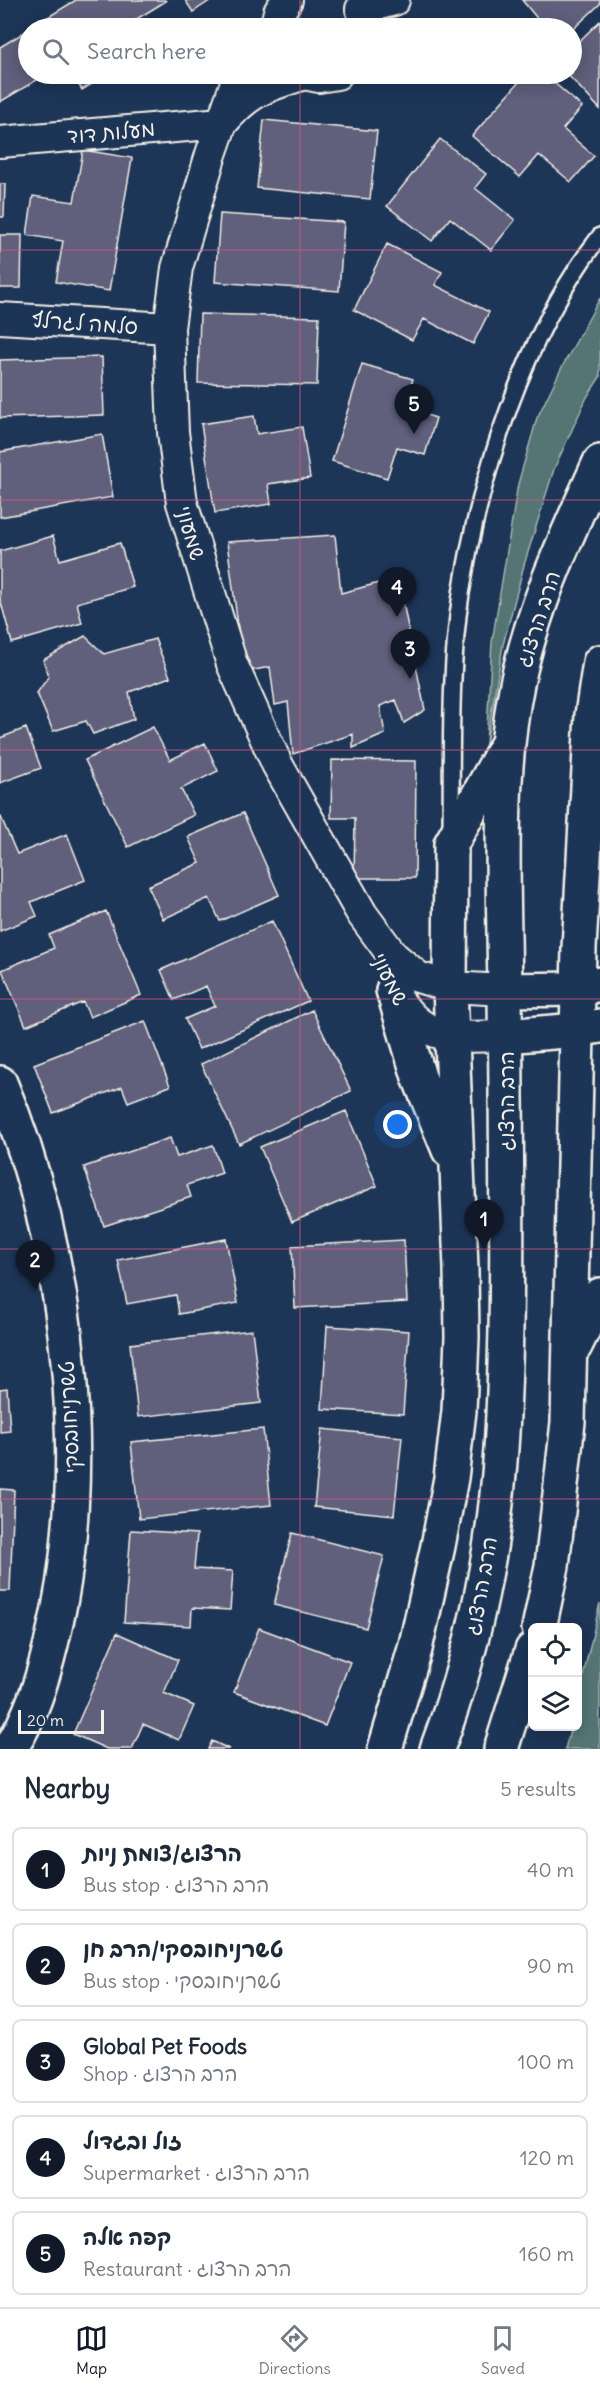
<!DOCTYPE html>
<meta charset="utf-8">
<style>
:root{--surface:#fff;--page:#f2f2f3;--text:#1f2937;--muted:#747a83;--line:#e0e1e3;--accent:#111827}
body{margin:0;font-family:Delius,"Playpen Sans Hebrew",sans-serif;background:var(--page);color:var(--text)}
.controls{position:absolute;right:18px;bottom:18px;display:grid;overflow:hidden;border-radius:9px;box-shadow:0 3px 15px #0003}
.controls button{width:54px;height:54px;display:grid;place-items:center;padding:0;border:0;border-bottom:2px solid var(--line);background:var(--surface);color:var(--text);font:30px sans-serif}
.scale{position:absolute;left:18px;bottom:15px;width:86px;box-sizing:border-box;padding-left:6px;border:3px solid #f4f1e8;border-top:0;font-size:16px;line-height:21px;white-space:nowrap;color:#f4f1e8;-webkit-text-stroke:4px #1d3557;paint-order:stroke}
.you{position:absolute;left:398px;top:1125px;width:21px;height:21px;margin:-15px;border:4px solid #fff;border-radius:50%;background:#1a73e8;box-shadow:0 0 0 9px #1a73e833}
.badge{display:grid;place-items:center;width:39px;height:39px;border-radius:50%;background:var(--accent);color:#fff;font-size:20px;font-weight:700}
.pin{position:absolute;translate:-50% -50px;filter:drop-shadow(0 2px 3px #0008)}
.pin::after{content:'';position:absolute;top:32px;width:21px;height:18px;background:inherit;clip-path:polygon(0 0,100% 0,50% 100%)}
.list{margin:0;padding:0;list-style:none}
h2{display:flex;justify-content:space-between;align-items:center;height:78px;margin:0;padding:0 24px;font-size:26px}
h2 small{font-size:20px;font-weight:400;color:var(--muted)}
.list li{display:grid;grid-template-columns:39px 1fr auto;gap:18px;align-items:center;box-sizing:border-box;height:84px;margin:0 12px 12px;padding:0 12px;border:2px solid var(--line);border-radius:9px}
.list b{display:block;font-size:22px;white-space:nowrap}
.list p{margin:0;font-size:20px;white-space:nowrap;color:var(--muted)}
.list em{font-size:20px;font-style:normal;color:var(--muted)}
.icon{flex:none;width:33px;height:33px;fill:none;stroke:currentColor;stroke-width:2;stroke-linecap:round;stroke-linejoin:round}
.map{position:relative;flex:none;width:600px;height:1749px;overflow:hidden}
.search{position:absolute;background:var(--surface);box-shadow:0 3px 15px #0003;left:18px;right:18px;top:18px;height:66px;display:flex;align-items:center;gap:15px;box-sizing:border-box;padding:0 21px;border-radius:33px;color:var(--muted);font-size:22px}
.sheet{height:558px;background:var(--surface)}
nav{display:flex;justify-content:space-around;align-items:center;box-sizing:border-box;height:84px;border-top:2px solid var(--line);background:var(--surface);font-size:16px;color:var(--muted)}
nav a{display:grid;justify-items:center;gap:3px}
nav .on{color:var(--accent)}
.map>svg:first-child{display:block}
.green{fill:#557574;stroke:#a4b3ae;stroke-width:1.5}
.building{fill:#615e7c;stroke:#f4f1e8;stroke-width:1.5}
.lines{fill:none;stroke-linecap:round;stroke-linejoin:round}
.service-casing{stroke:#f4f1e8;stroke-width:20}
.minor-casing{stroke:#f4f1e8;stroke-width:34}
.tertiary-casing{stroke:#f4f1e8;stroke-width:38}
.secondary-casing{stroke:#f4f1e8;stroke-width:38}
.service{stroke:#1d3557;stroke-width:15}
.minor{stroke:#1d3557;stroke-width:30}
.tertiary{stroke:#1d3557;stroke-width:33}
.secondary{stroke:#1d3557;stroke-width:33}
.grid{fill:none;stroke:#d15985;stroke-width:1.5;stroke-opacity:0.55}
.labels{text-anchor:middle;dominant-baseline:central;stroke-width:6;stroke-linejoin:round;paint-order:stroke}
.street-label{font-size:21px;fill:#f4f1e8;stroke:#1d3557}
</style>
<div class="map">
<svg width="600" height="1749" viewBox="0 0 600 1749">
<rect width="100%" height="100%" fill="#1d3557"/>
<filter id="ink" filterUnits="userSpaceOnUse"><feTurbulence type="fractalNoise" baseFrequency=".0167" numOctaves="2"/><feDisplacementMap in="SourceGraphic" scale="12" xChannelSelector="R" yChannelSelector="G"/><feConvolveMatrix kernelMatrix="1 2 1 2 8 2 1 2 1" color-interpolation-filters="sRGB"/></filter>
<g filter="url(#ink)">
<path class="green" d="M 600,298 L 600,377 L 587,397 L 554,469 L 524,565 L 503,645 L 486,744 L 492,642 L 518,484 L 537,418 L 561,369 Z
M 600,1603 L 600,1749 L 565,1749 L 571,1727 L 578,1726 L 578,1698 Z"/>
<path class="building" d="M 76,0 L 165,0 L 166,1 L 122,28 L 30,28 Z
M 185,0 L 211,0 L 193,12 Z
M 522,0 L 600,0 L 600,4 L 572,30 L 545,28 Z
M 600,21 L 600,109 L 567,74 L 572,74 L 572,48 Z
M 28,30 L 28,74 L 47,74 L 0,102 L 0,47 Z
M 72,74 L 108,74 L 82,90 Z
M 526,74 L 544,74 L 582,107 L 563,129 L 594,156 L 571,182 L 539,155 L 520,177 L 472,136 Z
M 264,120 L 377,131 L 370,199 L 257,188 Z
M 440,139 L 486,174 L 475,188 L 515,220 L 491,250 L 450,218 L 432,241 L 387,206 Z
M 83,150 L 132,158 L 109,291 L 56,282 L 63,241 L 27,235 L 33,196 L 74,202 Z
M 0,184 L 5,184 L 4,217 L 0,217 Z
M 220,214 L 344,222 L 339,291 L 215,282 Z
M 0,235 L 22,235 L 21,288 L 0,288 Z
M 387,244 L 442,272 L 435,285 L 489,312 L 473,344 L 424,319 L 412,340 L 354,310 Z
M 200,314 L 319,317 L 317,385 L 198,383 Z
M 102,357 L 104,415 L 0,418 L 0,360 Z
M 362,364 L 413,379 L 404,408 L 436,418 L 425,455 L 397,447 L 387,478 L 332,461 Z
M 254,416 L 257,434 L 302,427 L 310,478 L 268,484 L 271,504 L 215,513 L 201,424 Z
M 102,434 L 113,497 L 0,517 L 0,452 Z
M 335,535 L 341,593 L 398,578 L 425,710 L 404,723 L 396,700 L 380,706 L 385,734 L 353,748 L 353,734 L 293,754 L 288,702 L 275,705 L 270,667 L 244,672 L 227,542 Z
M 53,536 L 60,560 L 120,543 L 133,587 L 77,603 L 82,623 L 12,643 L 0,599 L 0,551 Z
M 85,636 L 104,654 L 155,639 L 170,677 L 129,692 L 134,719 L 93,734 L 86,721 L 53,731 L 37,693 L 49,676 L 43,660 Z
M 153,727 L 170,760 L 205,743 L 218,771 L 181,789 L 194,815 L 128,847 L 85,760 Z
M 26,728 L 41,768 L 0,783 L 0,738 Z
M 332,760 L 416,761 L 415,878 L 354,878 L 355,818 L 331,818 Z
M 243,813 L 279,895 L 220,921 L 209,898 L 163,919 L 148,886 L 200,863 L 188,837 Z
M 0,815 L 17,854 L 67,834 L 85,880 L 31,902 L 37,916 L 0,931 Z
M 106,911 L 141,995 L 90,1017 L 83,1002 L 26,1026 L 2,970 L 54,948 L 49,935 Z
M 272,921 L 308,1001 L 199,1049 L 185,1019 L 215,1006 L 206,986 L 174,1000 L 161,970 Z
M 312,1010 L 351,1091 L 239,1144 L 201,1064 Z
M 145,1021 L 170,1086 L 128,1102 L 122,1087 L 53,1113 L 34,1064 Z
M 346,1111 L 377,1186 L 292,1222 L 260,1147 Z
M 170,1138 L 177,1157 L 213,1145 L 222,1173 L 187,1185 L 191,1197 L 104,1226 L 84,1167 Z
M 226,1239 L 238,1303 L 179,1314 L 176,1295 L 127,1304 L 118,1260 Z
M 404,1240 L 407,1302 L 295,1308 L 292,1246 Z
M 327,1326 L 409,1331 L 403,1414 L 322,1409 Z
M 252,1330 L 261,1403 L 138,1417 L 130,1344 Z
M 7,1388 L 10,1431 L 0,1432 L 0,1389 Z
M 263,1429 L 271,1505 L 139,1519 L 131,1442 Z
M 322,1429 L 402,1437 L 394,1515 L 314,1507 Z
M 0,1489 L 14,1490 L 10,1591 L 0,1591 Z
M 131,1530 L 197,1534 L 194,1569 L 233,1571 L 230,1610 L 192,1608 L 191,1626 L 124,1622 Z
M 292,1533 L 384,1556 L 366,1628 L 274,1605 Z
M 259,1628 L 350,1662 L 325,1726 L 234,1692 Z
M 117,1633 L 178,1660 L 164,1693 L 194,1706 L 179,1740 L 143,1724 L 132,1749 L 107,1749 L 73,1734 Z
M 212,1741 L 229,1749 L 208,1749 Z"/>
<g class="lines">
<defs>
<path id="service" d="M 451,830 C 452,752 449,671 461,594 C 480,474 525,333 600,236"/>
<path id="minor" d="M 361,9 L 394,0
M 275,28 L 279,12 L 287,0
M 239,74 L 211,154 L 177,268 L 169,328 L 173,432 L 182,503 L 232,664 L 277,764 L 362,914 L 393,956 L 418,977 L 450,987 L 505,990
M 304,74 L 319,77 L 337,74
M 224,121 C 249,91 269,85 305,74
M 0,142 L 222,123
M 0,318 L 169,328
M 395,994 C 421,1043 457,1037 505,1036"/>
<path id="tertiary" d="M 505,990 L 578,989 L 600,984
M 505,1036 L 577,1030 L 600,1026
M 0,1083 C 69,1245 95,1473 51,1644 C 42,1681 31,1717 10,1749"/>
<path id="secondary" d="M 393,990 L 419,1077 L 449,1150
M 575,1346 L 600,1295
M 539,1628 L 552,1566 L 568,1422 L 579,948 L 592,715 L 600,662
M 385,1749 L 415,1649 L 438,1546 L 451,1478 L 459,1411 L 462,1337 L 461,1269 L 450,987 L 451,844 L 506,746
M 437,1749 C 459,1691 475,1632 486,1571 C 501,1492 504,1409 506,1329 C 508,1217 506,1104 505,993 C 504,893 497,781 517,684 C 533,606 568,533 600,462
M 501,1749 L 532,1650"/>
</defs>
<use href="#service" class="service-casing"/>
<use href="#minor" class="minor-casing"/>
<use href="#tertiary" class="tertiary-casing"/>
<use href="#secondary" class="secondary-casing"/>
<use href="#service" class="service"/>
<use href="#minor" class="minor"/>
<use href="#tertiary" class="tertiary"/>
<use href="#secondary" class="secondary"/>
</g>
</g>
<path class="grid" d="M 300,0 L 300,28M 300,74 L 300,1749M 0,250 L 600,250M 0,500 L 600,500M 0,750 L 600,750M 0,999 L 600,999M 0,1249 L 600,1249M 0,1499 L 600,1499"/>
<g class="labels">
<g class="street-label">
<text transform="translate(111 132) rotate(-5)">מעלות דוד</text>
<text transform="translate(85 323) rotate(4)">סלמה לגרלף</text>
<text transform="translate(191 533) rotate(74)">שמעוני</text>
<text transform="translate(538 619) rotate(-72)">הרב הרצוג</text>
<text transform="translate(390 979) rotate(64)">שמעוני</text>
<text transform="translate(506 1101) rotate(-90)">הרב הרצוג</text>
<text transform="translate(69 1417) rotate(-93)">טשרניחובסקי</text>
<text transform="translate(481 1586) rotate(-80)">הרב הרצוג</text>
</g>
</g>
</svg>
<div class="controls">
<button><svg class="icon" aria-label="locate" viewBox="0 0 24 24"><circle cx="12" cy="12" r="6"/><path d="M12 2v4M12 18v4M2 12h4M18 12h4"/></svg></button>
<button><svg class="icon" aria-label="layers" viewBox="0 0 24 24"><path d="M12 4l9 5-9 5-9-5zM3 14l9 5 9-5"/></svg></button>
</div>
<div class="scale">20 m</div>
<div class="you"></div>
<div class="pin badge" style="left:484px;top:1249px">1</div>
<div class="pin badge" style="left:35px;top:1290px">2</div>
<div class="pin badge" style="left:410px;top:679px">3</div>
<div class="pin badge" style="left:397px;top:617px">4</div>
<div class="pin badge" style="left:414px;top:434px">5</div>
<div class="search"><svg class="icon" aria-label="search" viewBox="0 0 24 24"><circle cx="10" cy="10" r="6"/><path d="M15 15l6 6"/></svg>Search here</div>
</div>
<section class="sheet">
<h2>Nearby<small>5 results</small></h2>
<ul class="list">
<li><span class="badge">1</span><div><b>הרצוג/צומת ניות</b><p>Bus stop · הרב הרצוג</p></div><em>40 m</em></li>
<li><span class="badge">2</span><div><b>טשרניחובסקי/הרב חן</b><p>Bus stop · טשרניחובסקי</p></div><em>90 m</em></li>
<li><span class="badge">3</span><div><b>Global Pet Foods</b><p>Shop · הרב הרצוג</p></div><em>100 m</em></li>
<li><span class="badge">4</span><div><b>זול ובגדול</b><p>Supermarket · הרב הרצוג</p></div><em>120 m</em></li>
<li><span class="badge">5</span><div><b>קפה אלה</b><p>Restaurant · הרב הרצוג</p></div><em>160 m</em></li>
</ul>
</section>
<nav>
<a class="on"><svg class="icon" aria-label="map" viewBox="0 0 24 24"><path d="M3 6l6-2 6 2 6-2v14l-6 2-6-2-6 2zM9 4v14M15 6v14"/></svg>Map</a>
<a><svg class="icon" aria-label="directions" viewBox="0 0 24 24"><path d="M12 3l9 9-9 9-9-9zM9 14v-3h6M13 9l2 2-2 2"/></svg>Directions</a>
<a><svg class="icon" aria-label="saved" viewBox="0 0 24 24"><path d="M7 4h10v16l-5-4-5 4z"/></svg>Saved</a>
</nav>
